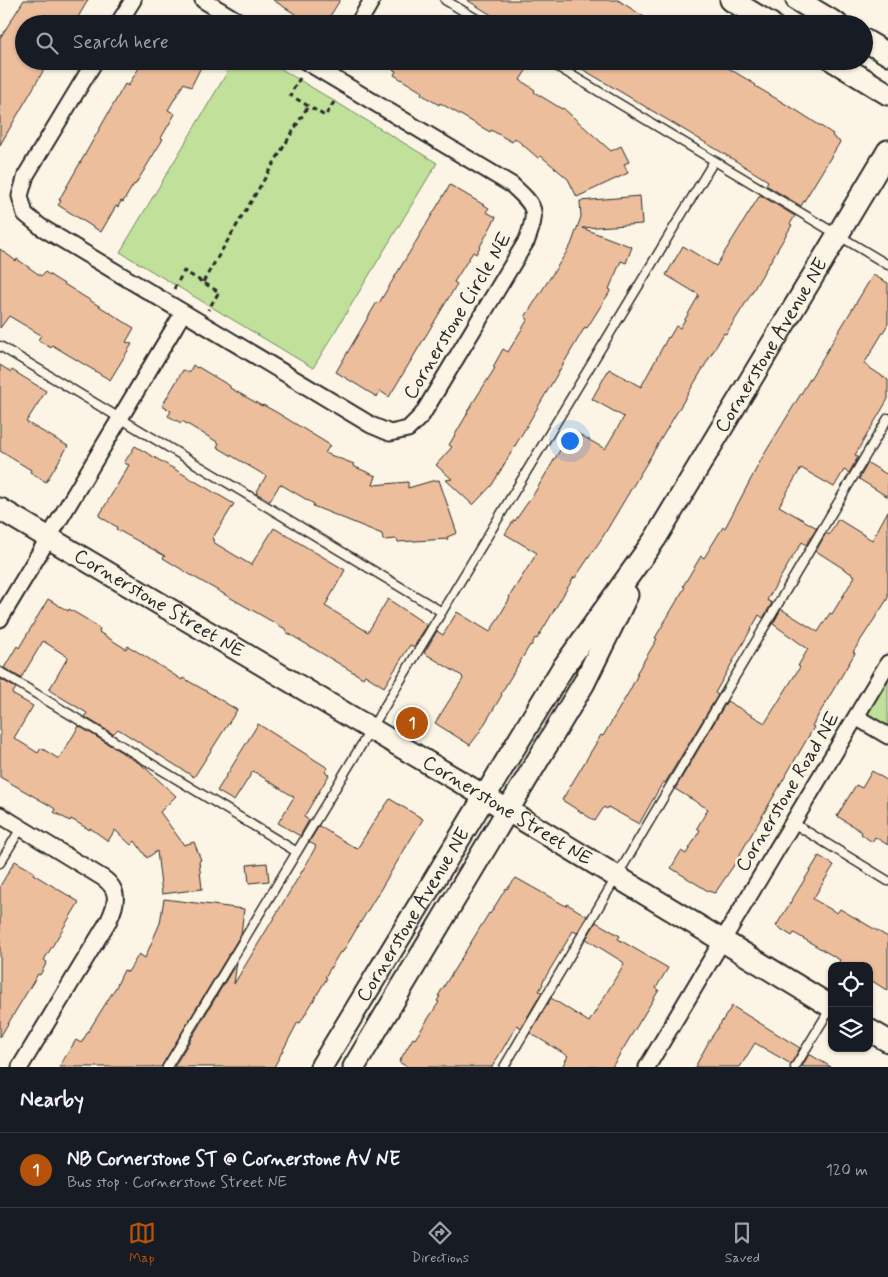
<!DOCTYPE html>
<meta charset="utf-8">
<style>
:root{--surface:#171b24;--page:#242831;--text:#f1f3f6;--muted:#9ea1a6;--line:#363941;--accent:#b45309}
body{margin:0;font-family:Mynerve,sans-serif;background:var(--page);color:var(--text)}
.controls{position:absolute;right:15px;bottom:15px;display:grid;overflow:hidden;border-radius:10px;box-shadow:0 1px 4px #0004}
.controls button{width:45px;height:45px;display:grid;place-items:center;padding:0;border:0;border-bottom:1px solid var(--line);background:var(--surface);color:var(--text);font:25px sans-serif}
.you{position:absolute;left:569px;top:440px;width:18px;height:18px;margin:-12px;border:4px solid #fff;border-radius:50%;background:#1a73e8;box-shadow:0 0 0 8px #1a73e833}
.badge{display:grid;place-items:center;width:32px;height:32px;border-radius:50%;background:var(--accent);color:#fff;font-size:16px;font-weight:700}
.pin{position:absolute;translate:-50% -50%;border:2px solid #fff;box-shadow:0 1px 5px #0006}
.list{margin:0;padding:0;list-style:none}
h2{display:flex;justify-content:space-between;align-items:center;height:65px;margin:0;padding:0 20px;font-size:21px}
h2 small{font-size:16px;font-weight:400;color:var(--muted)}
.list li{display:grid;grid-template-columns:32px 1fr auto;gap:15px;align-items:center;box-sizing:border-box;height:75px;padding:0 20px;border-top:1px solid var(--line)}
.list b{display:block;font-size:19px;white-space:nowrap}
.list p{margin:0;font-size:16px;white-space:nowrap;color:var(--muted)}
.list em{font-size:16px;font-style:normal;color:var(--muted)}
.icon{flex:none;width:28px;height:28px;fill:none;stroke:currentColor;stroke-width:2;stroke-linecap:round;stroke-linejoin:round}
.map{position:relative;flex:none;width:888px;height:1067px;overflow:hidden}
.search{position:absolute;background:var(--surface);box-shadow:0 1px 4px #0004;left:15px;right:15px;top:15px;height:55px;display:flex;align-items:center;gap:12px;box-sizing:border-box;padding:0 18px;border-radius:28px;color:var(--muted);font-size:19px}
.sheet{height:140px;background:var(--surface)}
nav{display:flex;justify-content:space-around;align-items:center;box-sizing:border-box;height:70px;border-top:1px solid var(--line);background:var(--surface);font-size:14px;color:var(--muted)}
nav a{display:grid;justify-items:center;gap:2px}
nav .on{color:var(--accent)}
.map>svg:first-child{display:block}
.green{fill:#bfe19a;stroke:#758662}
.building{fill:#ecbe9c;stroke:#2b2b2b}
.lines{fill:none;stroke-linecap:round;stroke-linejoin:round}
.lane-casing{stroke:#2b2b2b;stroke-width:11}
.street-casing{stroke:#2b2b2b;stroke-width:19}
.secondary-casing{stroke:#2b2b2b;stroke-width:25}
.path{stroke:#2b2b2b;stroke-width:3;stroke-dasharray:5 4;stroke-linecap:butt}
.lane{stroke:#fcf5e5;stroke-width:8}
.street{stroke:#fcf5e5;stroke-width:15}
.secondary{stroke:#fcf5e5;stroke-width:21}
.labels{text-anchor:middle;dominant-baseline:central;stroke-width:5;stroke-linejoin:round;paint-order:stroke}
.street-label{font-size:20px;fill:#2b2b2b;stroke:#fcf5e5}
</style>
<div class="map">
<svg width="888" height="1067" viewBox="0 0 888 1067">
<rect width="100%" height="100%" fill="#fcf5e5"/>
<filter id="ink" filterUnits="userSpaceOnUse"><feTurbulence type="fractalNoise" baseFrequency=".02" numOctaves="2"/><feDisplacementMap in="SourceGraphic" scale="10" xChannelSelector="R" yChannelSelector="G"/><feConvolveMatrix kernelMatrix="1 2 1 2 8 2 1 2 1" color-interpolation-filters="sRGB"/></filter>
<g filter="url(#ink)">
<path class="green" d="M 234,61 L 268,61 L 437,163 L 313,368 L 120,252 Z
M 888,663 L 888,736 L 856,717 Z"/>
<path class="building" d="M 24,0 L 88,0 L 74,24 L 24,24 L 24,61 L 49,61 L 0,145 L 0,38 Z
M 273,0 L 340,0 L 327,21 L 321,18 L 318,24 L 311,24 Z
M 467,0 L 618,0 L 655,24 L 506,24 Z
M 143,61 L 204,61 L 191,87 L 184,83 L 168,110 L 175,114 L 161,138 L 163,139 L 135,185 L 134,184 L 123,202 L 121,201 L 118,207 L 116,206 L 101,232 L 58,205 L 61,201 L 59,200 L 125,84 L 128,86 Z
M 379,61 L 532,61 L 520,80 L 535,90 L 534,92 L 562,109 L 563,108 L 611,151 L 621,146 L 629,162 L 624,164 L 628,173 L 577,197 L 568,179 L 541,156 L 538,158 L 515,138 L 512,142 L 491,130 L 490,132 L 440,103 L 439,105 L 421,94 L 422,92 L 394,75 L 396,71 Z
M 569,61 L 717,61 L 756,85 L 755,86 L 799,112 L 833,134 L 832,136 L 840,142 L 801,206 L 766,185 L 768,181 L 731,158 Z
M 450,185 L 489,208 L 486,212 L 496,217 L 476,254 L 473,252 L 454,282 L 457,284 L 389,397 L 380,391 L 377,397 L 336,372 L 377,302 L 379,303 Z
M 760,195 L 795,216 L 790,224 L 792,225 L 789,230 L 745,304 L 726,334 L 724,333 L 717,345 L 602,538 L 575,578 L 574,577 L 537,639 L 535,638 L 531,646 L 530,645 L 506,685 L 501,694 L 502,695 L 479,733 L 470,745 L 435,723 L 463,679 L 462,676 L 424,653 L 437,631 L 443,635 L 457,612 L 490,632 L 510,598 L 509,597 L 537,553 L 505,534 L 514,520 L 515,521 L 535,492 L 572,430 L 605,449 L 624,417 L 592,399 L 609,369 L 641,387 L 668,337 L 669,338 L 676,326 L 680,328 L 699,295 L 666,275 L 683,246 L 716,266 Z
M 640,196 L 642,224 L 582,228 L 632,247 L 626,263 L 621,261 L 609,289 L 611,290 L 602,304 L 587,328 L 585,327 L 492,485 L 473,505 L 446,480 L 452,479 L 436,465 L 452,447 L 449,445 L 466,416 L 468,412 L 467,412 L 495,368 L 493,367 L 503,349 L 508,352 L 528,319 L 525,317 L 571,245 L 581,217 L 580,201 Z
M 0,249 L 16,261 L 17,259 L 41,276 L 45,272 L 134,328 L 126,342 L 132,344 L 110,380 L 52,345 L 51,348 L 38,340 L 41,335 L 9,316 L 0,328 Z
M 873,275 L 888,283 L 888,324 L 864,364 L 888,380 L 888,399 L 855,455 L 858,457 L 849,473 L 844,470 L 834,487 L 801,468 L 779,506 L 817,528 L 806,545 L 802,542 L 792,558 L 767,600 L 772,603 L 763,618 L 759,615 L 715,693 L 718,695 L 665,783 L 663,782 L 639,824 L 608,807 L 607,809 L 604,807 L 595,821 L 562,800 L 601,735 L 603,736 L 630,690 L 638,674 L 636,674 L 657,639 L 655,638 L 685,587 L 683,586 L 701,556 L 704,558 L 723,527 L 725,528 L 762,458 Z
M 0,365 L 11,372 L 12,370 L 46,391 L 26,422 L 68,446 L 46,482 L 30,472 L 31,470 L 0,451 Z
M 193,365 L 197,368 L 198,367 L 230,386 L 230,388 L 262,406 L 263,405 L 276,412 L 330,445 L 325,453 L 354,464 L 353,466 L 376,476 L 373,485 L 408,482 L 408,488 L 432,481 L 439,480 L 457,533 L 447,537 L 448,539 L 398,542 L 397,539 L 383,540 L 382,534 L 313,506 L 314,504 L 280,484 L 270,501 L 256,493 L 266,476 L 217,447 L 219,443 L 182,421 L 181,423 L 168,416 L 171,411 L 162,406 L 183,370 L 189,373 Z
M 135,446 L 234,504 L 212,539 L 214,540 L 213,542 L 251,565 L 274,528 L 345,570 L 325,606 L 368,632 L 388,599 L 427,625 L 414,647 L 410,645 L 384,687 L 365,675 L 363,678 L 286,632 L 287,630 L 259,614 L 194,577 L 163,558 L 165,556 L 116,529 L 117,527 L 99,516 L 129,465 L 124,463 Z
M 868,463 L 888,475 L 888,497 L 859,479 Z
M 888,511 L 888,598 L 853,652 L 855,653 L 812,726 L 814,727 L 732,868 L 715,893 L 708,891 L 671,868 L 681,851 L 686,854 L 700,830 L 697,828 L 708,809 L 675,789 L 727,701 L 765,723 L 800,667 L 798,666 L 808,649 L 773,624 L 781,609 L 818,632 L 830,613 L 832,614 L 855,576 L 816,551 L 826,533 L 829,535 L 838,519 L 872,540 Z
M 48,599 L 68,611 L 69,609 L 86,619 L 100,629 L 99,632 L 126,649 L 128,646 L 146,657 L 182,680 L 183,678 L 206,691 L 237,710 L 194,777 L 118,729 L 113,734 L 85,717 L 87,713 L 49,690 L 68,657 L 43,641 L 21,678 L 4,668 L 17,646 L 19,648 Z
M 0,679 L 16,688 L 12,694 L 33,706 L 14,738 L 38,753 L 41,748 L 59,759 L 79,726 L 142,765 L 176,796 L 160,812 L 184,845 L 194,842 L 201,860 L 199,861 L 202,889 L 162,894 L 157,851 L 147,858 L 135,841 L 131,845 L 115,830 L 108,841 L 90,828 L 90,830 L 71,819 L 70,821 L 54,812 L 55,809 L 49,805 L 0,777 Z
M 258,724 L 328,768 L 325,772 L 329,775 L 305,815 L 304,817 L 309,820 L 300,836 L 278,823 L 294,797 L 253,771 L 234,801 L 217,791 Z
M 872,771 L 888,781 L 888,845 L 875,837 L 872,842 L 861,834 L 862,832 L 837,816 L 856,785 L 862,788 Z
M 390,799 L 423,819 L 342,953 L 340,952 L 325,977 L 327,978 L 300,1023 L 298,1022 L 274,1067 L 174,1067 L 237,962 L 234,984 L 307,863 L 316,846 L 309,842 L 319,826 L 357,849 L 380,812 L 381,812 Z
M 819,856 L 834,865 L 813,899 L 837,913 L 840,909 L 888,937 L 888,991 L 869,979 L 869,966 L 837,966 L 840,960 L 794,933 L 792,936 L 776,926 Z
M 15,861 L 34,872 L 33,874 L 79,902 L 44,960 L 47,962 L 40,975 L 38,974 L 0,1037 L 0,886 Z
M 267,863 L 269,881 L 249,883 L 247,865 Z
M 516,878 L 566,906 L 567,904 L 587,916 L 577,933 L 573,931 L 542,983 L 543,984 L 539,991 L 542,992 L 521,1028 L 517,1025 L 492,1067 L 407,1067 L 399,1062 L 413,1038 L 415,1039 L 439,1002 L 437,1001 L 440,996 L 438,996 L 489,913 L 490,914 L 506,888 L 507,889 Z
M 164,899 L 244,909 L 241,934 L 161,1067 L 59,1067 L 76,1040 L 81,1043 L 116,987 L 124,970 L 128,972 L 139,954 L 145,958 L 160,923 Z
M 596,922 L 620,936 L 618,939 L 668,968 L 656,988 L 659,990 L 612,1067 L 562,1067 L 568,1056 L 530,1033 L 551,998 L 589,1022 L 624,964 L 623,962 L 586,939 Z
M 732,1006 L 800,1048 L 791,1064 L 755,1043 L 740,1067 L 695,1067 L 709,1041 Z
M 809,1054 L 831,1067 L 802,1067 Z"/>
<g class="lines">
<defs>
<path id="lane" d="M 445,0 L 485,24
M 548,61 L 888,265
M 0,346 L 442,612
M 0,672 L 297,852
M 793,823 L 888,881
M 0,863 L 21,828
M 167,1067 L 714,161
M 504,1067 L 888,418
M 795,1067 L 830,1009"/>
<path id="street" d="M 203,0 L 243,24
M 118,24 L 133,0
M 358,24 L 372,0
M 95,61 L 26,175 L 20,196 L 25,214 L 41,227 L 371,425 L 390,433 L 408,429 L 422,415 L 527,240 C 538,210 536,207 512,185 L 305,61
M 328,75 L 336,61
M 0,619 L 183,313
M 856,717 L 888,736
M 0,815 L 103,878 C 120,890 117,903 109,920 L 20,1067
M 647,1067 L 888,663"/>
<g id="secondary">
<path d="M 731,0 L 771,24"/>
<path d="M 797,0 L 837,24"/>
<path d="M 864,40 L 888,54"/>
<path d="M 834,61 L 888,94"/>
<path id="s1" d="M 0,509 L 464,784 L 832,1007"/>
<path d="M 869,1030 L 888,1041"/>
<path id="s2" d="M 321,1067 L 562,669 L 655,539 L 888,151"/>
<path d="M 354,1067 L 584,683 L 627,595"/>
</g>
</defs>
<use href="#lane" class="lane-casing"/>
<use href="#street" class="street-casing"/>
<use href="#secondary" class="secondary-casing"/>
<path class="path" d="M 300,78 L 290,95 L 325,116 L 336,99
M 203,282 L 308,106
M 174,289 L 184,271 L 219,292 L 208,310"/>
<use href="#lane" class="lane"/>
<use href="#street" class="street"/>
<use href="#secondary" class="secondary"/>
</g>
</g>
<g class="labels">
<g class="street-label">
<text transform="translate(458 316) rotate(-59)">Cornerstone Circle NE</text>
<text stroke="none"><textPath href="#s2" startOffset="851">Cornerstone Avenue NE</textPath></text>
<text stroke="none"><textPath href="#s1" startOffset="185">Cornerstone Street NE</textPath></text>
<text transform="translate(788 792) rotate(-59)">Cornerstone Road NE</text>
<text stroke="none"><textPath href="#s1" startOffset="590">Cornerstone Street NE</textPath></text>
<text stroke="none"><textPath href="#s2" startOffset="178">Cornerstone Avenue NE</textPath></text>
</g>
</g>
</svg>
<div class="controls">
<button><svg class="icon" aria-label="locate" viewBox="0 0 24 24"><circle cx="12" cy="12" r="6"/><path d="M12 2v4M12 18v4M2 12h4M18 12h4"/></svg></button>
<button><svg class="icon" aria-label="layers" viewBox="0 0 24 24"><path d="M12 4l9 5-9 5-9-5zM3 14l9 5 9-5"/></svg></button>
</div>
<div class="you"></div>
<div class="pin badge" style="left:412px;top:723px">1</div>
<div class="search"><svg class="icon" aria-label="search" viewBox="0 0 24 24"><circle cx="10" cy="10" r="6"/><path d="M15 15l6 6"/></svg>Search here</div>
</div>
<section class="sheet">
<h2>Nearby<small></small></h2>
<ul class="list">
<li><span class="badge">1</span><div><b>NB Cornerstone ST @ Cornerstone AV NE</b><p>Bus stop · Cornerstone Street NE</p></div><em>120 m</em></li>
</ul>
</section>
<nav>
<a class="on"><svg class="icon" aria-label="map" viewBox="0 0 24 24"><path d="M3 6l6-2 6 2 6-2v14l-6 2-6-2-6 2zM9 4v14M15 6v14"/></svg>Map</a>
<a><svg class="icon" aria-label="directions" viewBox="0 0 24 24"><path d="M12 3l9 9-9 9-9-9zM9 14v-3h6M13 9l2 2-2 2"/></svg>Directions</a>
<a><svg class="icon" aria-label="saved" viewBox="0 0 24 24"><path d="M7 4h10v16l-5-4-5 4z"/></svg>Saved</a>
</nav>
